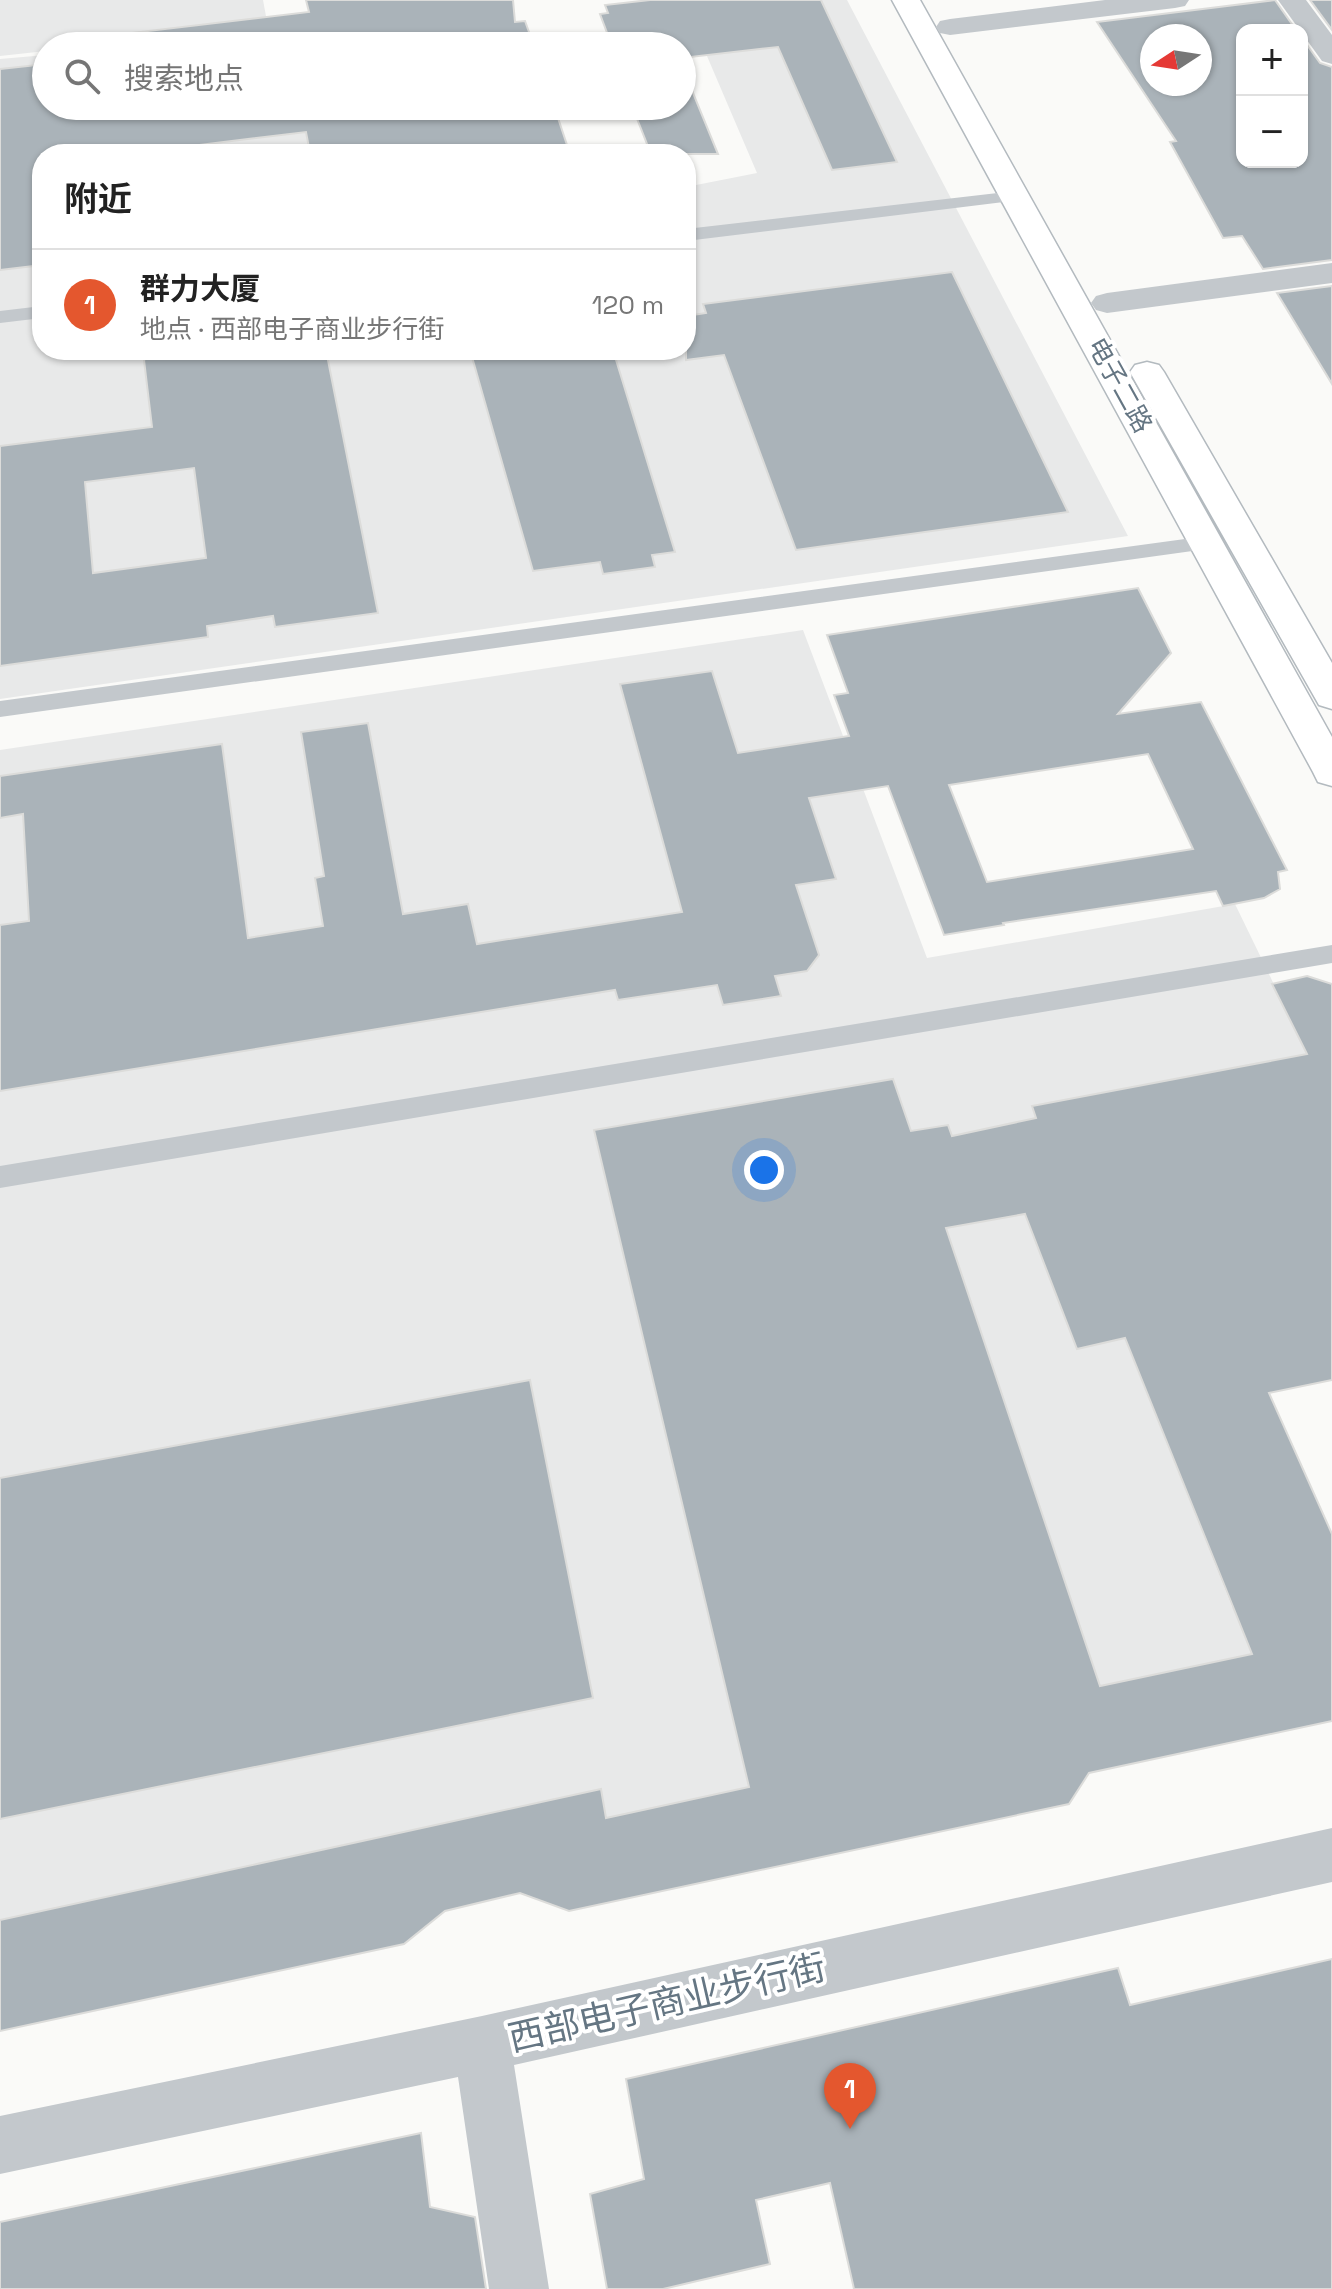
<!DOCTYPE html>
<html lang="zh">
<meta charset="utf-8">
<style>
:root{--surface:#fff;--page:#f2f2f2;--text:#222;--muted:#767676;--line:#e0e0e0;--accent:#e4572e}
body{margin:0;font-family:"Space Grotesk","Noto Sans SC",sans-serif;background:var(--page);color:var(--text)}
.controls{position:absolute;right:24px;top:24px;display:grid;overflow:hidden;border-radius:16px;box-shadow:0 2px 6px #0004}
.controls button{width:72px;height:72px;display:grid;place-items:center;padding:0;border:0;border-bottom:2px solid var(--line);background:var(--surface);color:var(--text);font:40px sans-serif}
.compass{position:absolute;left:1140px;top:24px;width:72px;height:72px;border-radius:50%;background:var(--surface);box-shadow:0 2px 6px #0004;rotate:258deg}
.you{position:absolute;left:764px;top:1170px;width:28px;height:28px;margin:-20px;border:6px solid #fff;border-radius:50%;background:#1a73e8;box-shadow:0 0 0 12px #1a73e833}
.badge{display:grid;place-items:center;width:52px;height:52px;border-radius:50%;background:var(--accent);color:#fff;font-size:26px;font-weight:700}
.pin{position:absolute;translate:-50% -66px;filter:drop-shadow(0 2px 4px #0008)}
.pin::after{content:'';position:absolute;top:42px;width:28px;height:24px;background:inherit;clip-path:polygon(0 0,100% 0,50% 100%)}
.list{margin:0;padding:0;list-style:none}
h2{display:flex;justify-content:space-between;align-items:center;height:104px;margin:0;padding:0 32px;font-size:34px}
h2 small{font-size:26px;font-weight:400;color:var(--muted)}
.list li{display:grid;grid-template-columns:52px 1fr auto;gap:24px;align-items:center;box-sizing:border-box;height:112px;padding:0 32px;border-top:2px solid var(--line)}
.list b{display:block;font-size:30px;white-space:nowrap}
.list p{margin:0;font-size:26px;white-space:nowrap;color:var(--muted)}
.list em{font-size:26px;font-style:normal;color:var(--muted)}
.icon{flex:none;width:44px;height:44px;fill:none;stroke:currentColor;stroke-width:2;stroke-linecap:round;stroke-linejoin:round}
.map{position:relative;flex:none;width:1332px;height:2289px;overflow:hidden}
.search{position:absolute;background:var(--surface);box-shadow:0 2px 6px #0004;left:32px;top:32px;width:664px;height:88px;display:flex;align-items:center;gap:20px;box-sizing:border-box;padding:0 28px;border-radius:44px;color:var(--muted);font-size:30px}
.panel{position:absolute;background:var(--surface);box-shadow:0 2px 6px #0004;left:32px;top:144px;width:664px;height:216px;border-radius:32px}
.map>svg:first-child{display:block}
.built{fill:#e8e9e9}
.building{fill:#aab3b9;stroke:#dcdcda;stroke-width:2;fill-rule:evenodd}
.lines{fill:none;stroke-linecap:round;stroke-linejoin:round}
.secondary-casing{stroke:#b3babf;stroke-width:3}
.lane{fill:#c3c8cc;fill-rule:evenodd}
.street{fill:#c3c8cc;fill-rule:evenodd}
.secondary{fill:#fff;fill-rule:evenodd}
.labels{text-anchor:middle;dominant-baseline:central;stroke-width:8;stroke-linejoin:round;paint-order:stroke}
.far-street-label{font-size:26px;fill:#657683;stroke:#fff}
.near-street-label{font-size:36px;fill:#657683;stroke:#fff}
</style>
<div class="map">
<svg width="1332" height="2289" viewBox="0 0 1332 2289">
<rect width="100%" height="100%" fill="#fafaf8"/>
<path class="built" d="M 0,0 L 263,0 L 268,27 L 92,46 L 46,46 L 46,51 L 0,56 Z
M 683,0 L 847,0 L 1128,536 L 0,699 L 0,59 L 46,55 L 46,106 L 450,106 L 464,154 L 42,154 L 42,350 L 686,350 L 686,187 L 757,173 Z
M 803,630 L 927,958 L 1235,904 L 1332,1104 L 1032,1107 L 1232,1607 L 1325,1639 L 850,1738 L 856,1763 L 606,1818 L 600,1789 L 0,1920 L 0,750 Z"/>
<path class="building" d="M 306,0 L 513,0 L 515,22 L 525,21 L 534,46 L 133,46 L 131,33 L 309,12 Z
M 650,0 L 821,0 L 897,162 L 832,170 L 778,47 L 682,58 L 682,46 L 612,46 L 600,14 L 608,13 L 605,5 Z
M 1275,0 L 1296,30 L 1242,30 L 1242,162 L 1302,162 L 1302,38 L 1320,63 L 1332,67 L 1332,260 L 1263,269 L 1242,236 L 1223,238 L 1170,142 L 1176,141 L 1097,22 ZM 1152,36 L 1200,36 L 1200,84 L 1152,84 Z
M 1310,0 L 1332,0 L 1332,30 Z
M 682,63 L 684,71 L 718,154 L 651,154 L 632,106 L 682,106 Z
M 46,64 L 46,106 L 554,106 L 570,154 L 364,154 L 362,147 L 310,153 L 306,132 L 174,148 L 175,154 L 42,154 L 42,265 L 0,270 L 0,69 Z
M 952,272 L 1068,512 L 796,550 L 724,355 L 686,360 L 686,316 L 706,313 L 703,304 Z
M 1332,286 L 1332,384 L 1277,293 Z
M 161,350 L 326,350 L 378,613 L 275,627 L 273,616 L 207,626 L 208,637 L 0,666 L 0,446 L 152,427 L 144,360 ZM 194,468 L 206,558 L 93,573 L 85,482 Z
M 470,350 L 613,350 L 675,552 L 652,555 L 655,567 L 603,574 L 600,562 L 533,571 Z
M 1138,588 L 1171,653 L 1118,714 L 1201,702 L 1287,870 L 1278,872 L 1280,889 L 1264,898 L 1223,906 L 1216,891 L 1003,923 L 1004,925 L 944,935 L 888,786 L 809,798 L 836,879 L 796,885 L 819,955 L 807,971 L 775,976 L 781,996 L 723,1005 L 717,985 L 618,1000 L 615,990 L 0,1091 L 0,925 L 29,921 L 23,814 L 0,818 L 0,776 L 222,744 L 248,938 L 323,926 L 315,878 L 324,876 L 301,732 L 368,723 L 403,914 L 468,904 L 477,944 L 682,912 L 620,684 L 712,671 L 738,753 L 849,736 L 834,695 L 848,693 L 827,635 ZM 1148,754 L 1193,849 L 987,882 L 949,785 Z
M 1307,976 L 1332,984 L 1332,1380 L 1269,1393 L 1332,1534 L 1332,1721 L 1089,1773 L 1069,1804 L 569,1911 L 520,1893 L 445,1911 L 404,1944 L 0,2031 L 0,1920 L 601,1789 L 606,1818 L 749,1787 L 594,1130 L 893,1079 L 911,1131 L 948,1125 L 952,1136 L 1036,1118 L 1032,1106 L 1307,1054 L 1272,984 ZM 1025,1214 L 1077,1349 L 1125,1338 L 1252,1654 L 1100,1686 L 946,1228 Z
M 530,1380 L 593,1698 L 0,1819 L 0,1478 Z
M 1332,1959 L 1332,2289 L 854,2289 L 830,2183 L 756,2200 L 770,2264 L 663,2289 L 607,2289 L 590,2194 L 644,2179 L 626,2079 L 1118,1968 L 1130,2005 Z
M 421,2133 L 430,2207 L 475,2217 L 486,2289 L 0,2289 L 0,2222 Z"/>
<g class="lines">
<defs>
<path id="secondary" d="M 892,0 L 920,0 L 1332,737 L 1332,786 L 1318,782 L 1313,772 Z
M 1147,362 L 1159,365 L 1164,372 L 1332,663 L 1332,709 L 1319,705 L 1130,372 L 1135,365 Z"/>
</defs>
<use href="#secondary" class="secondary-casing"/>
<path class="lane" d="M 1015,191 L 1024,196 L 1021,200 L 686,241 L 686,229 Z
M 42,306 L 42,318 L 0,323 L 0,311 Z
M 1207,536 L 1214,538 L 1217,543 L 1214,548 L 0,717 L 0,701 Z
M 1332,945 L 1332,963 L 0,1188 L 0,1166 Z"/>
<path class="street" d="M 1105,0 L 1189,0 L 1185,6 L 1175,8 L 950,35 L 940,33 L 936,27 L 940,21 L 950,19 Z
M 1278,0 L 1306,0 L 1332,35 L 1332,64 L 1322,61 Z
M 1332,263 L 1332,283 L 1107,313 L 1096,310 L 1091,303 L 1096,296 L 1107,293 Z
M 1332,1828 L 1332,1882 L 514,2065 L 549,2289 L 489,2289 L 458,2077 L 0,2174 L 0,2116 L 482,2016 Z"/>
<use href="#secondary" class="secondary"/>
</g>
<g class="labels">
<g class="far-street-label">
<text transform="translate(1120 385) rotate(61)">电子二路</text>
</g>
<g class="near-street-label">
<text transform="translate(667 2003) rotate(-13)">西部电子商业步行街</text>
</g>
</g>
</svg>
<div class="controls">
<button>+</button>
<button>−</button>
</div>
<svg class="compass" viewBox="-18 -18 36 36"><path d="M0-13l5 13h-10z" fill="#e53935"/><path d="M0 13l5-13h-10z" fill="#767676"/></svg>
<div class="you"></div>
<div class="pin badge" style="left:850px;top:2129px">1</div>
<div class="search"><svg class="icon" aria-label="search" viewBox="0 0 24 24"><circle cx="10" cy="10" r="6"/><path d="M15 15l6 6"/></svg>搜索地点</div>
<section class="panel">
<h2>附近<small></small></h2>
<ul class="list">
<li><span class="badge">1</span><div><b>群力大厦</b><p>地点 · 西部电子商业步行街</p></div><em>120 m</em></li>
</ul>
</section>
</div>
